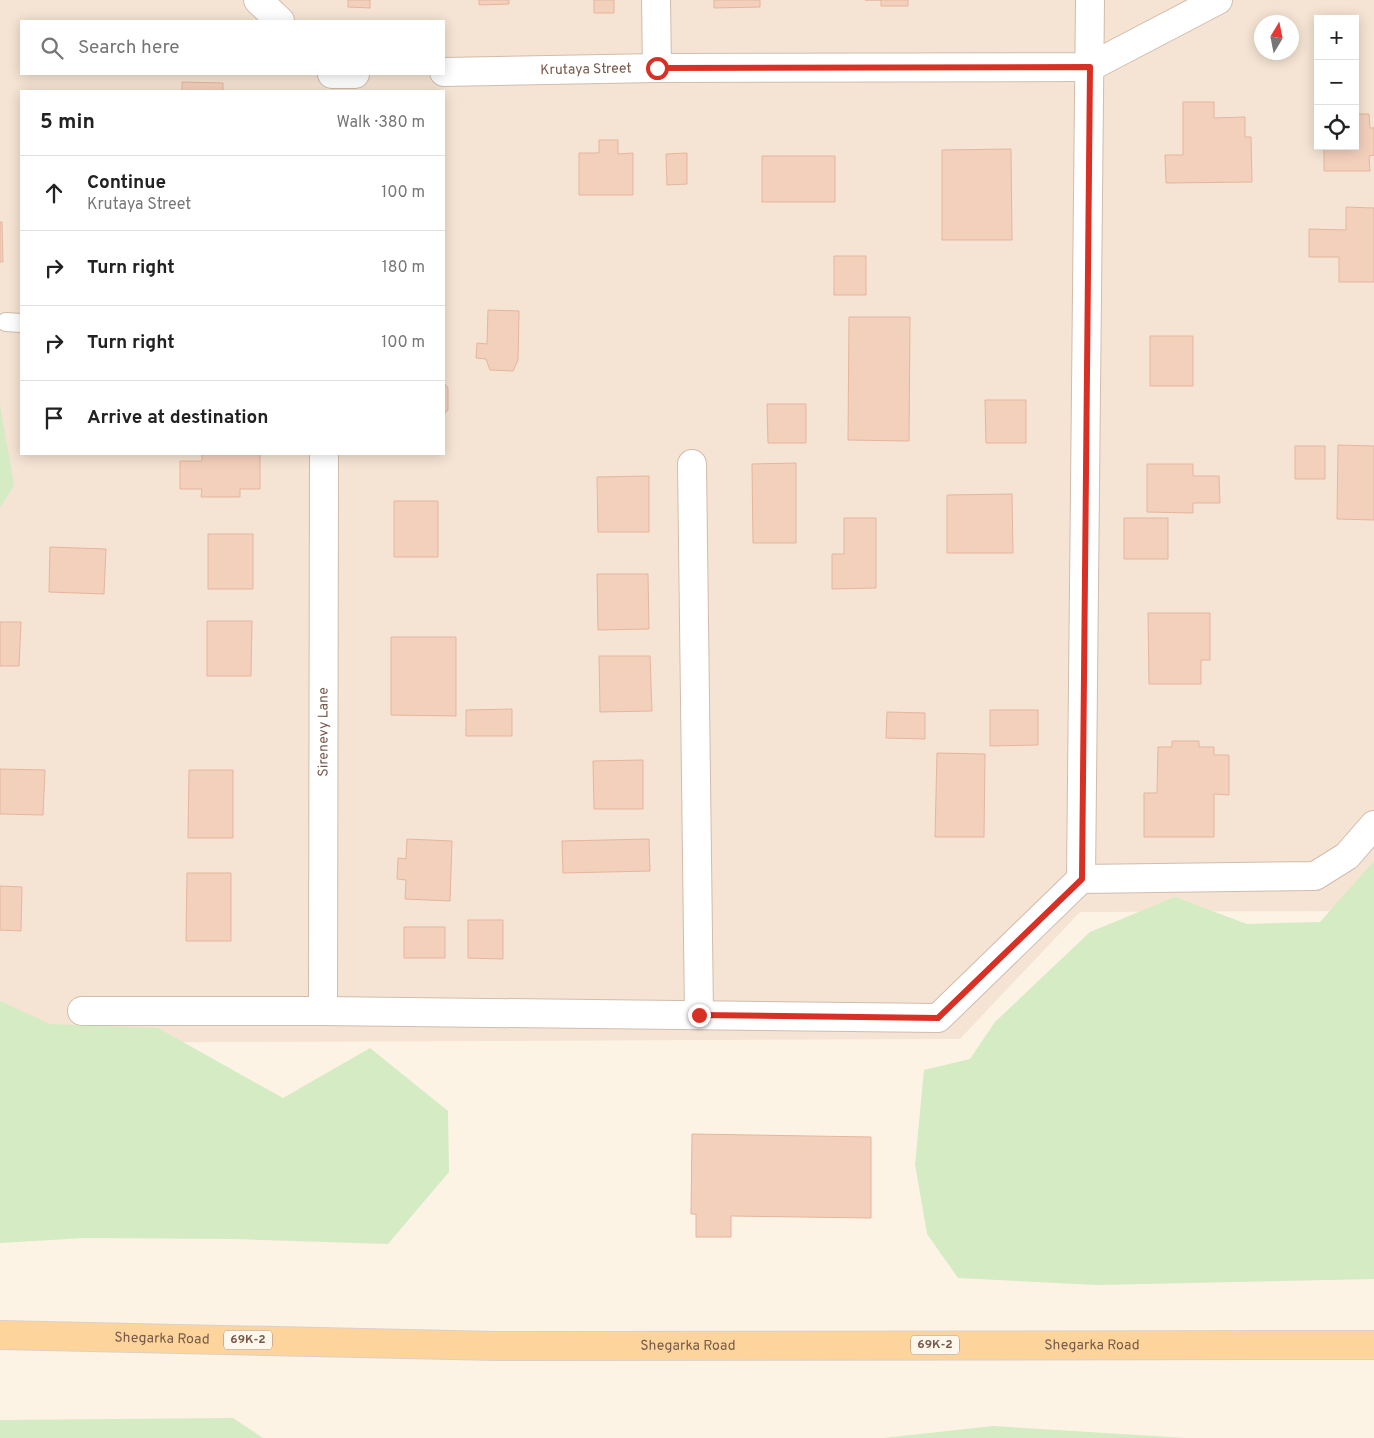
<!DOCTYPE html>
<meta charset="utf-8">
<style>
:root{--surface:#fff;--page:#f2f2f2;--text:#222;--muted:#767676;--line:#e0e0e0}
body{margin:0;font-family:Overpass,sans-serif;background:var(--page);color:var(--text)}
.controls{position:absolute;right:15px;top:15px;display:grid;overflow:hidden;border-radius:0px;box-shadow:0 2px 12px #0003}
.controls button{width:45px;height:45px;display:grid;place-items:center;padding:0;border:0;border-bottom:1px solid var(--line);background:var(--surface);color:var(--text);font:25px sans-serif}
.compass{position:absolute;left:1254px;top:15px;width:45px;height:45px;border-radius:50%;background:var(--surface);box-shadow:0 2px 12px #0003;rotate:10deg}
.stop{position:absolute;width:15px;height:15px;margin:-11px;border:4px solid #d93025;border-radius:50%;background:#fff}
.stop.end{background:#d93025;border-color:#fff;box-shadow:0 1px 5px #0008}
.list{margin:0;padding:0;list-style:none}
h2{display:flex;justify-content:space-between;align-items:center;height:65px;margin:0;padding:0 20px;font-size:21px}
h2 small{font-size:16px;font-weight:400;color:var(--muted)}
.list li{display:grid;grid-template-columns:32px 1fr auto;gap:15px;align-items:center;box-sizing:border-box;height:75px;padding:0 20px;border-top:1px solid var(--line)}
.list b{display:block;font-size:19px;white-space:nowrap}
.list p{margin:0;font-size:16px;white-space:nowrap;color:var(--muted)}
.list em{font-size:16px;font-style:normal;color:var(--muted)}
.icon{flex:none;width:28px;height:28px;fill:none;stroke:currentColor;stroke-width:2;stroke-linecap:round;stroke-linejoin:round}
.map{position:relative;flex:none;width:1374px;height:1438px;overflow:hidden}
.search{position:absolute;background:var(--surface);box-shadow:0 2px 12px #0003;left:20px;top:20px;width:425px;height:55px;display:flex;align-items:center;gap:12px;box-sizing:border-box;padding:0 18px;border-radius:0px;color:var(--muted);font-size:19px}
.panel{position:absolute;background:var(--surface);box-shadow:0 2px 12px #0003;left:20px;top:90px;width:425px;height:365px;border-radius:0px}
.map>svg:first-child{display:block}
.residential{fill:#f5e4d3;fill-rule:evenodd}
.green{fill:#d4ebc3}
.building{fill:#f3d0bc;stroke:#e6b59c}
.lines{fill:none;stroke-linecap:round;stroke-linejoin:round}
.service-casing{stroke:#d1bcad;stroke-width:20}
.minor-casing{stroke:#d1bcad;stroke-width:30}
.primary-casing{stroke:#d9d0cc;stroke-width:30}
.service{stroke:#fff;stroke-width:18}
.minor{stroke:#fff;stroke-width:28}
.primary{stroke:#fdd59c;stroke-width:28}
.route{stroke:#d93025;stroke-width:6}
.labels{text-anchor:middle;dominant-baseline:central;stroke-width:4;stroke-linejoin:round;paint-order:stroke}
.shield{fill:#fff7ec;stroke:#a0887a;stroke-width:1}
.shield-label{font-size:12px;font-weight:bold;fill:#775849}
.street-label{font-size:14px;fill:#775849;stroke:#fff7ec}
</style>
<div class="map">
<svg width="1374" height="1438" viewBox="0 0 1374 1438">
<rect width="100%" height="100%" fill="#fdf3e5"/>
<path class="residential" d="M 0,0 L 1374,0 L 1374,911 L 1080,912 L 960,1039 L 0,1043 ZM 1318,19 L 1355,19 L 1355,146 L 1318,146 ZM 21,21 L 444,21 L 444,74 L 21,74 ZM 1262,22 L 1292,22 L 1292,52 L 1262,52 ZM 21,91 L 444,91 L 444,454 L 21,454 Z"/>
<path class="green" d="M 0,404 L 14,485 L 0,508 Z
M 1374,861 L 1374,1279 L 1097,1285 L 958,1278 L 927,1234 L 915,1164 L 924,1070 L 970,1059 L 995,1022 L 1090,932 L 1175,897 L 1247,924 L 1320,922 Z
M 0,1001 L 50,1024 L 158,1028 L 283,1098 L 370,1048 L 448,1111 L 449,1172 L 388,1244 L 234,1239 L 84,1238 L 0,1243 Z
M 233,1418 L 263,1438 L 0,1438 L 0,1420 Z
M 993,1426 L 1187,1438 L 883,1438 Z"/>
<path class="building" d="M 348,0 L 370,0 L 370,8 L 348,7 Z
M 479,0 L 509,0 L 509,4 L 479,5 Z
M 594,0 L 614,0 L 614,13 L 594,13 Z
M 714,0 L 760,0 L 760,7 L 714,8 Z
M 865,0 L 908,0 L 908,6 L 881,6 L 881,0 Z
M 182,82 L 223,83 L 223,91 L 182,91 Z
M 1183,102 L 1214,102 L 1214,118 L 1245,117 L 1245,137 L 1251,137 L 1252,182 L 1166,183 L 1165,155 L 1183,155 Z
M 1355,114 L 1369,114 L 1370,128 L 1374,128 L 1374,155 L 1369,156 L 1370,171 L 1324,171 L 1324,146 L 1355,146 Z
M 599,140 L 618,140 L 618,154 L 633,153 L 633,195 L 579,195 L 579,153 L 599,153 Z
M 1011,149 L 1012,240 L 942,240 L 942,150 Z
M 687,153 L 687,184 L 667,185 L 666,154 Z
M 762,156 L 835,156 L 835,202 L 762,202 Z
M 1346,207 L 1374,208 L 1374,282 L 1339,282 L 1339,257 L 1309,257 L 1309,229 L 1346,230 Z
M 0,222 L 2,222 L 3,262 L 0,262 Z
M 834,256 L 866,256 L 866,295 L 834,295 Z
M 488,310 L 519,311 L 518,360 L 513,371 L 490,370 L 486,359 L 476,358 L 477,343 L 487,344 Z
M 849,317 L 910,317 L 909,441 L 848,440 Z
M 1150,336 L 1193,336 L 1193,386 L 1150,386 Z
M 444,383 L 448,388 L 448,410 L 444,414 Z
M 985,400 L 1026,400 L 1026,443 L 986,443 Z
M 767,404 L 806,404 L 806,443 L 768,443 Z
M 1338,445 L 1374,446 L 1374,520 L 1337,519 Z
M 1295,446 L 1325,446 L 1325,479 L 1295,479 Z
M 202,454 L 260,454 L 260,489 L 240,489 L 240,497 L 201,497 L 202,489 L 180,489 L 180,461 L 202,461 Z
M 796,463 L 796,543 L 753,543 L 752,464 Z
M 1147,464 L 1193,464 L 1193,476 L 1219,476 L 1220,503 L 1193,503 L 1193,513 L 1147,512 Z
M 649,476 L 649,532 L 598,532 L 597,477 Z
M 1012,494 L 1013,553 L 947,553 L 947,495 Z
M 394,501 L 438,501 L 438,557 L 394,557 Z
M 844,518 L 876,518 L 876,588 L 832,589 L 832,554 L 844,554 Z
M 1124,518 L 1168,518 L 1168,559 L 1124,559 Z
M 208,534 L 253,534 L 253,589 L 208,589 Z
M 50,547 L 106,549 L 104,594 L 49,592 Z
M 597,574 L 648,574 L 649,629 L 598,630 Z
M 1148,613 L 1210,613 L 1210,660 L 1201,660 L 1201,684 L 1149,684 Z
M 207,621 L 252,621 L 251,676 L 207,676 Z
M 0,622 L 21,622 L 19,666 L 0,666 Z
M 391,637 L 456,637 L 456,716 L 391,715 Z
M 599,656 L 650,656 L 652,711 L 600,712 Z
M 512,709 L 512,736 L 466,736 L 466,710 Z
M 990,710 L 1038,710 L 1038,745 L 990,746 Z
M 887,712 L 925,713 L 925,739 L 886,738 Z
M 1172,741 L 1199,741 L 1199,747 L 1214,747 L 1214,755 L 1229,755 L 1229,795 L 1214,794 L 1214,837 L 1144,837 L 1144,793 L 1157,793 L 1158,747 L 1172,747 Z
M 937,753 L 985,754 L 984,837 L 935,837 Z
M 643,760 L 643,809 L 594,809 L 593,761 Z
M 0,769 L 45,770 L 43,815 L 0,814 Z
M 189,770 L 233,770 L 233,838 L 188,838 Z
M 407,839 L 452,841 L 450,901 L 405,899 L 406,880 L 397,879 L 398,858 L 406,859 Z
M 649,839 L 650,871 L 563,873 L 562,841 Z
M 187,873 L 231,873 L 231,941 L 186,941 Z
M 0,886 L 22,887 L 21,931 L 0,930 Z
M 468,920 L 503,920 L 503,959 L 468,958 Z
M 404,927 L 445,927 L 445,958 L 404,958 Z
M 692,1134 L 871,1137 L 871,1218 L 731,1216 L 731,1237 L 696,1237 L 696,1214 L 691,1214 Z"/>
<g class="lines">
<defs>
<path id="service" d="M 6,322 L 21,323"/>
<g id="minor">
<path d="M 258,0 L 280,21"/>
<path d="M 656,0 L 657,68"/>
<path id="s1" d="M 444,72 L 657,68 L 1090,67 L 1218,0"/>
<path d="M 332,74 L 355,74"/>
<path d="M 692,464 L 699,1015"/>
<path d="M 1081,879 L 1090,0"/>
<path d="M 82,1011 L 323,1011 L 938,1018 L 1081,879 L 1315,876 L 1347,856 L 1374,825"/>
<path id="s2" d="M 323,1011 L 324,454"/>
</g>
<g id="primary">
<path id="s3" d="M 0,1335 L 497,1346 L 1374,1345"/>
</g>
</defs>
<use href="#service" class="service-casing"/>
<use href="#minor" class="minor-casing"/>
<use href="#primary" class="primary-casing"/>
<use href="#service" class="service"/>
<use href="#minor" class="minor"/>
<use href="#primary" class="primary"/>
</g>
<g class="lines">
<path class="route" d="M 657,68 L 1090,67 L 1082,879 L 938,1018 L 699,1015"/>
</g>
<g class="labels">
<g class="shield">
<rect x="224" y="1330.5" width="48" height="19" rx="4"/>
<rect x="911" y="1335.5" width="48" height="19" rx="4"/>
</g>
<g class="shield-label">
<text x="248" y="1340">69К-2</text>
<text x="935" y="1345">69К-2</text>
</g>
<g class="street-label">
<text stroke="none"><textPath href="#s1" startOffset="142">Krutaya Street</textPath></text>
<text stroke="none"><textPath href="#s2" startOffset="279">Sirenevy Lane</textPath></text>
<text stroke="none"><textPath href="#s3" startOffset="162">Shegarka Road</textPath></text>
<text stroke="none"><textPath href="#s3" startOffset="688">Shegarka Road</textPath></text>
<text stroke="none"><textPath href="#s3" startOffset="1092">Shegarka Road</textPath></text>
</g>
</g>
</svg>
<div class="controls">
<button>+</button>
<button>−</button>
<button><svg class="icon" aria-label="locate" viewBox="0 0 24 24"><circle cx="12" cy="12" r="6"/><path d="M12 2v4M12 18v4M2 12h4M18 12h4"/></svg></button>
</div>
<svg class="compass" viewBox="-18 -18 36 36"><path d="M0-13l5 13h-10z" fill="#e53935"/><path d="M0 13l5-13h-10z" fill="#767676"/></svg>
<div class="stop" style="left:657px;top:68px"></div>
<div class="stop end" style="left:699px;top:1015px"></div>
<div class="search"><svg class="icon" aria-label="search" viewBox="0 0 24 24"><circle cx="10" cy="10" r="6"/><path d="M15 15l6 6"/></svg>Search here</div>
<section class="panel">
<h2>5 min<small>Walk · 380 m</small></h2>
<ul class="list">
<li><svg class="icon" aria-label="ahead" viewBox="0 0 24 24"><path d="M12 20V5M6 11l6-6 6 6"/></svg><div><b>Continue</b><p>Krutaya Street</p></div><em>100 m</em></li>
<li><svg class="icon" aria-label="right" viewBox="0 0 24 24"><path d="M7 20v-9h11M14 6l5 5-5 5"/></svg><div><b>Turn right</b></div><em>180 m</em></li>
<li><svg class="icon" aria-label="right" viewBox="0 0 24 24"><path d="M7 20v-9h11M14 6l5 5-5 5"/></svg><div><b>Turn right</b></div><em>100 m</em></li>
<li><svg class="icon" aria-label="arrive" viewBox="0 0 24 24"><path d="M6 21V4h12l-3 4 3 4H6"/></svg><div><b>Arrive at destination</b></div></li>
</ul>
</section>
</div>
